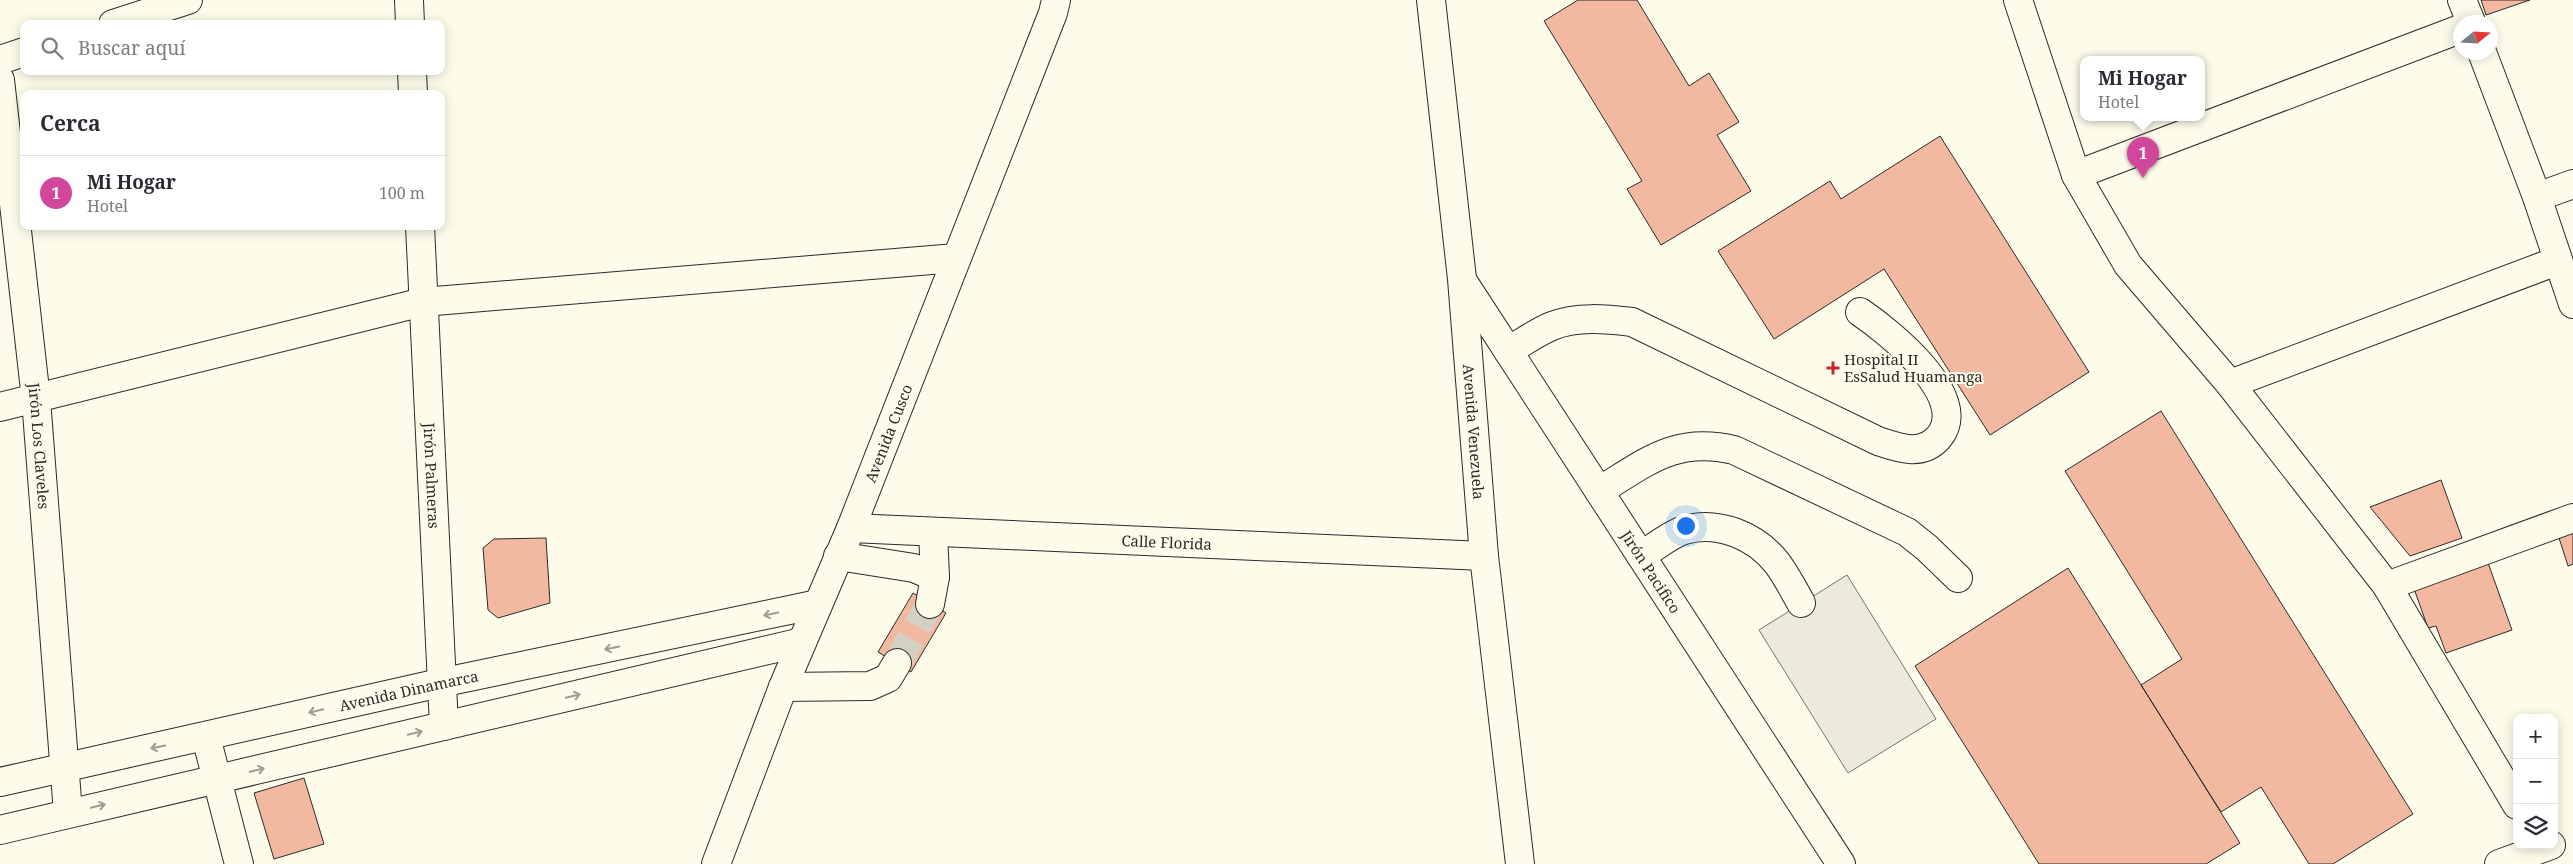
<!DOCTYPE html>
<html lang="es">
<meta charset="utf-8">
<style>
:root{--surface:#fff;--page:#f2f2f3;--text:#2b2b33;--muted:#7c7c81;--line:#e1e1e2;--accent:#1a73e8}
body{margin:0;font-family:"Noto Serif",serif;background:var(--page);color:var(--text)}
.controls{position:absolute;right:15px;bottom:15px;display:grid;overflow:hidden;border-radius:10px;box-shadow:0 2px 12px #0003}
.controls button{width:45px;height:45px;display:grid;place-items:center;padding:0;border:0;border-bottom:1px solid var(--line);background:var(--surface);color:var(--text);font:25px sans-serif}
.compass{position:absolute;left:2453px;top:15px;width:45px;height:45px;border-radius:50%;background:var(--surface);box-shadow:0 2px 12px #0003;rotate:72deg}
.you{position:absolute;left:1685px;top:525px;width:18px;height:18px;margin:-12px;border:4px solid #fff;border-radius:50%;background:#1a73e8;box-shadow:0 0 0 8px #1a73e833}
.badge{display:grid;place-items:center;width:32px;height:32px;border-radius:50%;background:var(--accent);color:#fff;font-size:16px;font-weight:700}
.pin{position:absolute;translate:-50% -41px;filter:drop-shadow(0 1px 2px #0008)}
.pin::after{content:'';position:absolute;top:26px;width:18px;height:15px;background:inherit;clip-path:polygon(0 0,100% 0,50% 100%)}
.popup{position:absolute;left:2080px;top:56px;width:125px;height:65px;box-sizing:border-box;display:grid;place-content:center;border-radius:10px;background:var(--surface);filter:drop-shadow(0 1px 4px #0005);font-size:16px;white-space:nowrap;color:var(--muted)}
.popup b{font-size:19px;color:var(--text)}
.popup::after{content:'';position:absolute;left:50%;top:100%;margin-left:-10px;border:10px solid transparent;border-top-color:var(--surface)}
.list{margin:0;padding:0;list-style:none}
h2{display:flex;justify-content:space-between;align-items:center;height:65px;margin:0;padding:0 20px;font-size:21px}
h2 small{font-size:16px;font-weight:400;color:var(--muted)}
.list li{display:grid;grid-template-columns:32px 1fr auto;gap:15px;align-items:center;box-sizing:border-box;height:75px;padding:0 20px;border-top:1px solid var(--line)}
.list b{display:block;font-size:19px;white-space:nowrap}
.list p{margin:0;font-size:16px;white-space:nowrap;color:var(--muted)}
.list em{font-size:16px;font-style:normal;color:var(--muted)}
.icon{flex:none;width:28px;height:28px;fill:none;stroke:currentColor;stroke-width:2;stroke-linecap:round;stroke-linejoin:round}
.map{position:relative;flex:none;width:2573px;height:864px;overflow:hidden}
.search{position:absolute;background:var(--surface);box-shadow:0 2px 12px #0003;left:20px;top:20px;width:425px;height:55px;display:flex;align-items:center;gap:12px;box-sizing:border-box;padding:0 18px;border-radius:10px;color:var(--muted);font-size:19px}
.panel{position:absolute;background:var(--surface);box-shadow:0 2px 12px #0003;left:20px;top:90px;width:425px;height:140px;border-radius:10px}
.map>svg:first-child{display:block}
.parking{fill:#eceadb;stroke:#74746e}
.building{fill:#f2b8a0;stroke:#2b2b2b}
.lines{fill:none;stroke-linecap:round;stroke-linejoin:round}
.minor-tunnel{stroke:#d3d1c4;stroke-width:28;stroke-dasharray:28 14;stroke-linecap:butt}
.minor-casing{stroke:#2b2b2b;stroke-width:30}
.highway-casing{stroke:#2b2b2b;stroke-width:30}
.minor{stroke:#fdfbea;stroke-width:28}
.highway{stroke:#fdfbea;stroke-width:28}
.oneway{stroke:#9e9d94}
.poi-dot{fill:#c62828;stroke:#fdfbea;stroke-width:2}
.labels{text-anchor:middle;dominant-baseline:central;stroke-width:4;stroke-linejoin:round;paint-order:stroke}
.poi-label{font-size:15px;fill:#2b2b2b;stroke:#fdfbea;text-anchor:start}
.street-label{font-size:15px;fill:#2b2b2b;stroke:#fdfbea}
</style>
<div class="map">
<svg width="2573" height="864" viewBox="0 0 2573 864">
<rect width="100%" height="100%" fill="#fdfbea"/>
<path class="parking" d="M 1847,575 L 1936,719 L 1848,773 L 1759,630 Z"/>
<path class="building" d="M 1578,0 L 1637,0 L 1689,86 L 1709,73 L 1739,122 L 1717,135 L 1751,191 L 1661,245 L 1627,189 L 1642,181 L 1544,21 Z
M 2481,0 L 2530,0 L 2486,15 Z
M 1940,136 L 2089,372 L 1990,435 L 1884,269 L 1774,339 L 1718,251 L 1830,181 L 1841,199 Z
M 2161,411 L 2413,814 L 2333,864 L 2309,864 L 2261,787 L 2221,812 L 2141,685 L 2182,659 L 2065,471 Z
M 2441,480 L 2462,538 L 2410,556 L 2370,507 Z
M 2573,533 L 2573,564 L 2568,566 L 2559,538 Z
M 546,538 L 550,603 L 498,618 L 488,610 L 483,548 L 494,539 Z
M 2487,560 L 2512,630 L 2446,653 L 2436,626 L 2428,628 L 2413,586 Z
M 2068,568 L 2240,843 L 2206,864 L 2039,864 L 1915,666 Z
M 913,593 L 946,613 L 911,672 L 878,652 Z
M 304,778 L 324,844 L 274,859 L 254,793 Z"/>
<g class="lines">
<path class="minor-tunnel" d="M 897,663 L 930,604"/>
<defs>
<g id="minor">
<path d="M 409,0 L 410,24"/>
<path id="s1" d="M 1431,0 L 1462,279 L 1484,556 L 1520,864"/>
<path d="M 2018,0 L 2076,175 L 2128,265 L 2230,384 L 2387,586 L 2517,805"/>
<path d="M 2462,0 L 2471,22"/>
<path d="M 113,24 L 188,0"/>
<path d="M 2482,52 L 2537,197 L 2573,304"/>
<path d="M 0,60 L 24,52"/>
<path d="M 412,71 L 413,94"/>
<path id="s2" d="M 0,80 L 36,399 L 68,813"/>
<path d="M 2076,175 L 2460,29"/>
<path d="M 2537,197 L 2573,184"/>
<path id="s3" d="M 420,226 L 444,726"/>
<path id="s4" d="M 1464,283 L 1841,864"/>
<path d="M 1508,351 C 1522,343 1537,332 1552,326 C 1577,316 1606,319 1632,322 L 1878,441 C 1899,448 1922,457 1939,437 C 1972,397 1888,331 1860,312"/>
<path d="M 2230,384 L 2557,261"/>
<path d="M 0,407 L 423,302 L 956,258"/>
<path d="M 1599,491 C 1647,462 1675,436 1734,450 L 1907,532 L 1927,548 L 1958,578"/>
<path id="s5" d="M 851,528 L 1484,556"/>
<path d="M 838,556 L 914,568 L 935,577"/>
<path d="M 1641,556 C 1654,548 1669,535 1684,530 C 1718,520 1756,536 1777,563 C 1786,575 1794,590 1801,603"/>
<path d="M 2387,586 L 2573,518"/>
<path d="M 930,604 L 935,577 L 933,532"/>
<path d="M 783,687 L 870,686 L 888,678 L 897,663"/>
<path d="M 206,737 L 239,864"/>
<path id="s6" d="M 0,782 L 440,683 L 818,604"/>
<path d="M 0,830 L 802,642"/>
<path d="M 2499,864 L 2551,845"/>
</g>
<g id="highway">
<path id="s7" d="M 716,864 L 783,687 L 851,528 L 1053,13 L 1056,0"/>
</g>
</defs>
<use href="#minor" class="minor-casing"/>
<use href="#highway" class="highway-casing"/>
<use href="#minor" class="minor"/>
<use href="#highway" class="highway"/>
</g>
<defs><path id="oneway-shaft" d="M-6 0H5M1.5-3L5.5 0L1.5 3" fill="none" stroke-width="1.6" stroke-linecap="round" stroke-linejoin="round" transform="scale(1.25)"/></defs>
<g class="oneway">
<use href="#oneway-shaft" transform="translate(771 614) rotate(168)"/>
<use href="#oneway-shaft" transform="translate(612 648) rotate(168)"/>
<use href="#oneway-shaft" transform="translate(573 696) rotate(-13)"/>
<use href="#oneway-shaft" transform="translate(316 711) rotate(167)"/>
<use href="#oneway-shaft" transform="translate(415 733) rotate(-13)"/>
<use href="#oneway-shaft" transform="translate(158 747) rotate(168)"/>
<use href="#oneway-shaft" transform="translate(257 770) rotate(-13)"/>
<use href="#oneway-shaft" transform="translate(98 806) rotate(-13)"/>
</g>
<path class="poi-dot" d="M1830.5 360.5h5v5h5v5h-5v5h-5v-5h-5v-5h5z"/>
<g class="labels">
<g class="poi-label">
<text x="1844" y="359">Hospital II<tspan x="1844" dy="17">EsSalud Huamanga</tspan></text>
</g>
<g class="street-label">
<text stroke="none"><textPath href="#s1" startOffset="434">Avenida Venezuela</textPath></text>
<text stroke="none"><textPath href="#s7" startOffset="464">Avenida Cusco</textPath></text>
<text stroke="none"><textPath href="#s2" startOffset="368">Jirón Los Claveles</textPath></text>
<text stroke="none"><textPath href="#s3" startOffset="250">Jirón Palmeras</textPath></text>
<text stroke="none"><textPath href="#s5" startOffset="316">Calle Florida</textPath></text>
<text stroke="none"><textPath href="#s4" startOffset="344">Jirón Pacifico</textPath></text>
<text stroke="none"><textPath href="#s6" startOffset="419">Avenida Dinamarca</textPath></text>
</g>
</g>
</svg>
<div class="controls">
<button>+</button>
<button>−</button>
<button><svg class="icon" aria-label="layers" viewBox="0 0 24 24"><path d="M12 4l9 5-9 5-9-5zM3 14l9 5 9-5"/></svg></button>
</div>
<svg class="compass" viewBox="-18 -18 36 36"><path d="M0-13l5 13h-10z" fill="#e53935"/><path d="M0 13l5-13h-10z" fill="#7c7c81"/></svg>
<div class="you"></div>
<div class="pin badge" style="left:2143px;top:178px;background:#d1479c">1</div>
<div class="popup"><b>Mi Hogar</b>Hotel</div>
<div class="search"><svg class="icon" aria-label="search" viewBox="0 0 24 24"><circle cx="10" cy="10" r="6"/><path d="M15 15l6 6"/></svg>Buscar aquí</div>
<section class="panel">
<h2>Cerca<small></small></h2>
<ul class="list">
<li><span class="badge" style="background:#d1479c">1</span><div><b>Mi Hogar</b><p>Hotel</p></div><em>100 m</em></li>
</ul>
</section>
</div>
